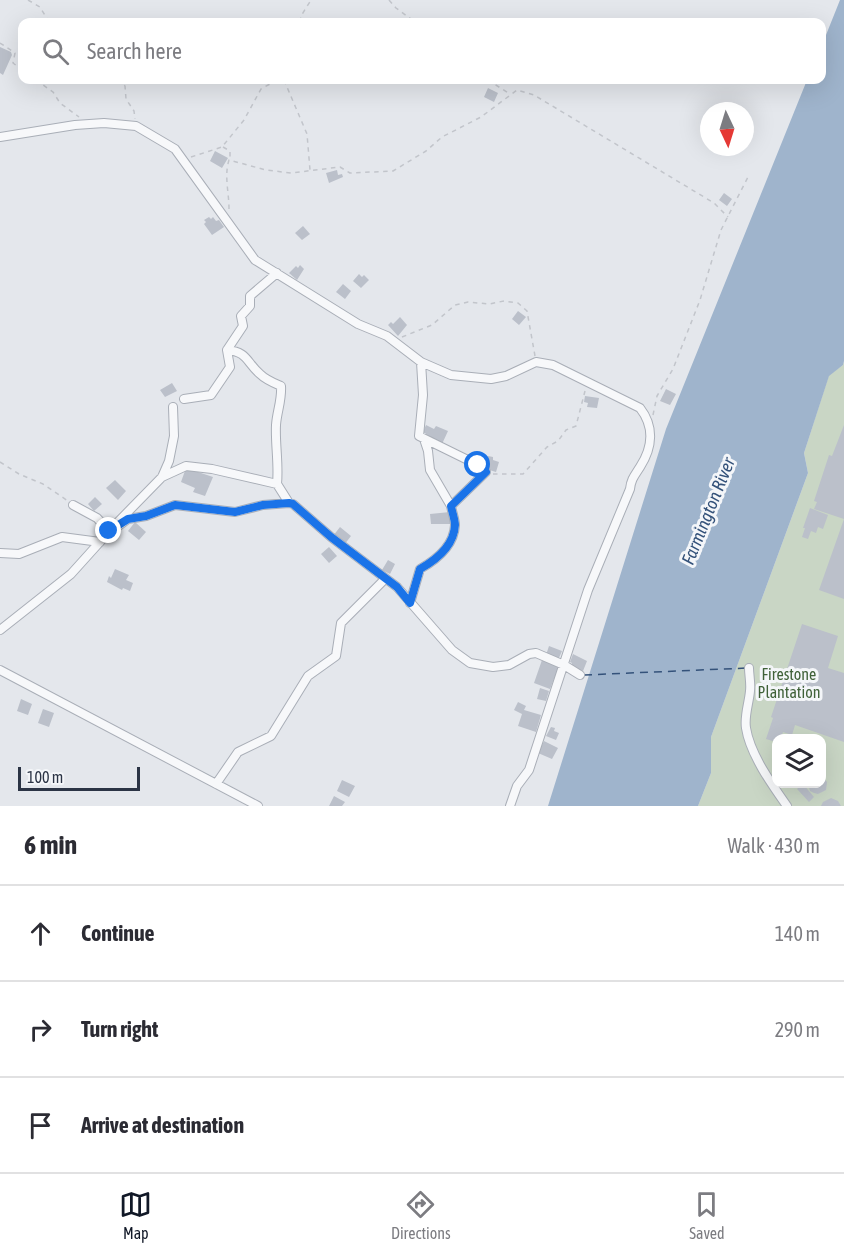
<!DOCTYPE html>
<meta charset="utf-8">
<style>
:root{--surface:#fff;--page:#f2f2f3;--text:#2b2b33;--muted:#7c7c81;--line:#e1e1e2;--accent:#111827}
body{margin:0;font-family:"Asap Condensed",sans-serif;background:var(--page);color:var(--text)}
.controls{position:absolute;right:18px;bottom:18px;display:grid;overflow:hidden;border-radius:12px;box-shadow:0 6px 24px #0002}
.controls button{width:54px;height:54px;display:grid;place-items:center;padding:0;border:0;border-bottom:2px solid var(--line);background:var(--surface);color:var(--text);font:30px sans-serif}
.compass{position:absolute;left:700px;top:102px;width:54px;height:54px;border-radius:50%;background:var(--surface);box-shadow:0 6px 24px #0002;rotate:176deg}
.scale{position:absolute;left:18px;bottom:15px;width:122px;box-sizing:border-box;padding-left:6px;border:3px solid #2b3445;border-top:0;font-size:16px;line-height:21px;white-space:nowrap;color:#2b3445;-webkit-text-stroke:4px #f4f6f9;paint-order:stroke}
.stop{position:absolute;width:18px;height:18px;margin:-14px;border:4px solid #1a73e8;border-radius:50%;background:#fff}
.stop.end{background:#1a73e8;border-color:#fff;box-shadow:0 2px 6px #0008}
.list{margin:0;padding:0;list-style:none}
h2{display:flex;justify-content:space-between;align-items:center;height:78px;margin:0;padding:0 24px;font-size:26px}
h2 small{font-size:20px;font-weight:400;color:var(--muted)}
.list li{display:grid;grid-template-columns:39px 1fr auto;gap:18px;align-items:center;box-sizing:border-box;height:96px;padding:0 24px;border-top:2px solid var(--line)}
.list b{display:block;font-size:22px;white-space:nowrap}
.list em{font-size:20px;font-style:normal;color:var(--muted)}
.icon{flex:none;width:33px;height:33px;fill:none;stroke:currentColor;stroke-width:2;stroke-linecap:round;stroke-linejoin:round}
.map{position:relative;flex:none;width:844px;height:806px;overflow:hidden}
.search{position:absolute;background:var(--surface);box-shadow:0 6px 24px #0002;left:18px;right:18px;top:18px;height:66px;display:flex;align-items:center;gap:15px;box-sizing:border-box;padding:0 21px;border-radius:12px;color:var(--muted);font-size:22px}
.sheet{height:366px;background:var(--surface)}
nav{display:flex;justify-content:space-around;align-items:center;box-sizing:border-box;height:84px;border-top:2px solid var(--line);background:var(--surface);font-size:16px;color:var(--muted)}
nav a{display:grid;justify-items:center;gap:3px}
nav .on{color:var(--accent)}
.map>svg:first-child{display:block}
.green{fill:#c9d6c5;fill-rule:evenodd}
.water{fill:#9fb4cc}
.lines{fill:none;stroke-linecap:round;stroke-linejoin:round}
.ferry{stroke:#34527a;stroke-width:1.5;stroke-dasharray:8 6;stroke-linecap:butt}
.building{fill:#bbc0ca}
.minor-casing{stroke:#a9aeb7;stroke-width:10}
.path{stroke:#c2c5cb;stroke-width:1.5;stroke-dasharray:4.5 4.5;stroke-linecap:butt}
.minor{stroke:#f7f8fa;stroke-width:8}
.route{stroke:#1a73e8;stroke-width:8}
.labels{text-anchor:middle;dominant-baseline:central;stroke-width:6;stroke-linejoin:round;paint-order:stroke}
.park-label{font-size:16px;fill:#3f6138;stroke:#f4f6f9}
.water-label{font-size:18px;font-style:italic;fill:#34527a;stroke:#f4f6f9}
</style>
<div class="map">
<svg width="844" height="806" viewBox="0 0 844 806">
<rect width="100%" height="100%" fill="#e4e7ec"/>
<path class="green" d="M 844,361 L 844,806 L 698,806 L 711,773 L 711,737 L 808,473 L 804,453 L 829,375 L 843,365 ZM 776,738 L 822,738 L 822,784 L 776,784 Z"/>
<path class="water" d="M 840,0 L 844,0 L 844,361 L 843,365 L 829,376 L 804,453 L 808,473 L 711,737 L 711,773 L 698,806 L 548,806 L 666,429 L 807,80 L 822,80 L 822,45 Z"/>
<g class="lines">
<path class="ferry" d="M 584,675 L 747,668"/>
</g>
<path class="building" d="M 0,47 L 11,52 L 12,55 L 3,75 L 0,73 Z
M 488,88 L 498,93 L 494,102 L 484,97 Z
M 215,151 L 228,158 L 222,168 L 210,161 Z
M 337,170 L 338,175 L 342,174 L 343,177 L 329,183 L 326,173 Z
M 724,193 L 732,199 L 727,206 L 719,200 Z
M 209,217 L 211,219 L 213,217 L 216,221 L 219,220 L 224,227 L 212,235 L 204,224 L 206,222 L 204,220 Z
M 303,226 L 310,234 L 302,240 L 295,233 Z
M 300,265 L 304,269 L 297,280 L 289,273 L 296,266 L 298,268 Z
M 359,274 L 362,277 L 364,275 L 369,280 L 361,288 L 353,281 Z
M 343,284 L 351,291 L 345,299 L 336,292 Z
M 518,311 L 526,317 L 519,325 L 512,319 Z
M 400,317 L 407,325 L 398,336 L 388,325 L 391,322 L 393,324 Z
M 172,383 L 177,391 L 165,397 L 160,390 Z
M 666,389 L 676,394 L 670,405 L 660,401 Z
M 585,396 L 599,398 L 597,408 L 587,407 L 588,403 L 584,402 Z
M 426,425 L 434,429 L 436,426 L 448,431 L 442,444 L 423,432 Z
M 844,425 L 844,519 L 814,509 L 817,502 L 814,501 L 829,455 L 832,456 Z
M 488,456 L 493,457 L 493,460 L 499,462 L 496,472 L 483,468 Z
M 186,468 L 213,477 L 205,496 L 193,492 L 195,488 L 181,482 Z
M 115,480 L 126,491 L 118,500 L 106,488 Z
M 95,497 L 102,504 L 94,511 L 88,504 Z
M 810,508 L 828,515 L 823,529 L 818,527 L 816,533 L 811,531 L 808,539 L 802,537 L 805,528 L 803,528 Z
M 450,512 L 451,524 L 431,524 L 430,514 Z
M 844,519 L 844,599 L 819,590 Z
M 135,522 L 146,532 L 139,540 L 128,531 Z
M 340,527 L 351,536 L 344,545 L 333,536 Z
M 329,547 L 337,556 L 329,563 L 321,554 Z
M 388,560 L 395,564 L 390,574 L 382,570 Z
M 115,569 L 129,575 L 126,580 L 133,583 L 130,591 L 123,588 L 122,590 L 107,582 L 109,576 L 111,578 Z
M 802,624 L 838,636 L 828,668 L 844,673 L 844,742 L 795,725 L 792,735 L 783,732 L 781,738 L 776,738 L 776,742 L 766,739 L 773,718 L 771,717 Z
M 549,646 L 562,651 L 558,660 L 546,655 Z
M 573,654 L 587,661 L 583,671 L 571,667 L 572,663 L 570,662 Z
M 542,660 L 559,666 L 550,689 L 534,683 Z
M 540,688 L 549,691 L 546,701 L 537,699 Z
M 21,699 L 32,704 L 28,715 L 17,711 Z
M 518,702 L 526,706 L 524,710 L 541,715 L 536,732 L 518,726 L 522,714 L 514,710 Z
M 43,709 L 54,713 L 49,727 L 38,723 Z
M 551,727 L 555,728 L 554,731 L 559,733 L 556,740 L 546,736 Z
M 544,741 L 558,748 L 552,759 L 538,753 Z
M 822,776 L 827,782 L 826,790 L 818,794 L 814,793 L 810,791 L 808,784 L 822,784 Z
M 342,780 L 355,786 L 349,797 L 337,791 Z
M 803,784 L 814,797 L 809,802 L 797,789 Z
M 334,796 L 345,802 L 342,806 L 329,806 Z
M 831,798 L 838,801 L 841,806 L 821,806 L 823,802 Z"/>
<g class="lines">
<defs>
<path id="minor" d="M 0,137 L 75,125 L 104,123 L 136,126 L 175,149 L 255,260 L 358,324 L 387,336 L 421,362 L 451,375 L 491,379 L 506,376 L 536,362 L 553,365 L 640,408 C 654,426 653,447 640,467 C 635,475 631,479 630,489 L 588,590 L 529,770 L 517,786 L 510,806
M 227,350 C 248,352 246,362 260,374 C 266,380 274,383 281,386 C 282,400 277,411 276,425 C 275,444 279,464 277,484
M 184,399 L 211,395 L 230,367 L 227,350 L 243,326 L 241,316 L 250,306 L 250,296 L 277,273
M 424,439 L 428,451 L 430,470 L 451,506
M 162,477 L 186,466 L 212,469 L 277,484 L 289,503 L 293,504 L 331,537 L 397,587 L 452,650 L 470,663 L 493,667 L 509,665 L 529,654 L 536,653 L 564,665 L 580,675
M 73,505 L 97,518 L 109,531
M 117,527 L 128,519 L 146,516 L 175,505 L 235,512 L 263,505 L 289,503
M 0,553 L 19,554 L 62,537 L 100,542
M 410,603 L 420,569 C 436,560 454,546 455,525 C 455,520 452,512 451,506 L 486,472 L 478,465 L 419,436 L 423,395 L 421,362
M 0,630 L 71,574 L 117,523 L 162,477 L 169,461 L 174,436 L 173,407
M 749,668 C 749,675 751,683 750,691 C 749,703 744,716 746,728 C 750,754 772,785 787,806
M 0,670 L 258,806
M 216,784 L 238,752 L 271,736 L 308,676 L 336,656 L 341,623 L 385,579"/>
</defs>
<use href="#minor" class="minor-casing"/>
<path class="path" d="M 28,0 L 40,7 L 49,22
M 389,0 L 396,8 L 415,22
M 300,22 L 301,16 L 311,0
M 0,43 L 15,53 L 13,63 L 22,70
M 36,80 L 53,92 L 60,103 L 79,117
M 117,80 L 125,86 L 126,99 L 134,111 L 135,119
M 284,80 L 307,134 L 310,170
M 488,80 L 510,94
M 223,147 L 230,151 L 230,159
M 191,157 L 222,147 L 244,120 L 261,89 L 277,80
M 229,209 C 229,192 224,176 229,160 L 266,170 L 291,173 L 340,167 L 350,173 L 393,171 L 426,151 L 442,137 L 481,117 L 517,90 L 534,95 L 714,203 L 728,217
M 402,337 L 432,325 L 455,305 L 468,302 L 489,304 L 504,301 L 518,303 L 527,311 L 535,356
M 653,415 L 657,396 L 673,369 L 700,300 L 721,230 L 749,175
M 0,462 L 19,474 L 43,484 L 68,501
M 493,474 L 523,474 L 547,447 L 558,441 L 566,430 L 576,426 L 585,391"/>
<use href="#minor" class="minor"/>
</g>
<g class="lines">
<path class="route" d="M 109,531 L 128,519 L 146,516 L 175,505 L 235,512 L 263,505 L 289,503 L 293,504 L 331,537 L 397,587 L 410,603 L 420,569 C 436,560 454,546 455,525 C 455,520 452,512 451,506 L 486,472 L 478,465"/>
</g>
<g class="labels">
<g class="park-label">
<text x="789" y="674">Firestone<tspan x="789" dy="18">Plantation</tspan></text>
</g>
<g class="water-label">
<text transform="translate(708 511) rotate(-68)">Farmington River</text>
</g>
</g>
</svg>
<div class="controls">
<button><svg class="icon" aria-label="layers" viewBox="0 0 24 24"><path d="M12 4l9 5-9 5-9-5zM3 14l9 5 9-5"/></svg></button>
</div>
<svg class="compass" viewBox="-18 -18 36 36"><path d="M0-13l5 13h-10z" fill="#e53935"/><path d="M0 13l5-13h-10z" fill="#7c7c81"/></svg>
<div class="scale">100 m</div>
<div class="stop" style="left:478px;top:465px"></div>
<div class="stop end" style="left:109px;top:531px"></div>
<div class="search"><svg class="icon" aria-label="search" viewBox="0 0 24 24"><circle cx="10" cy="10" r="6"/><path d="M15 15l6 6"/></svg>Search here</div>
</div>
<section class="sheet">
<h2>6 min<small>Walk · 430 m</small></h2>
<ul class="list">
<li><svg class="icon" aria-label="ahead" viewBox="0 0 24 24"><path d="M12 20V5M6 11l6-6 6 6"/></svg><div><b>Continue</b></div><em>140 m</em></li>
<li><svg class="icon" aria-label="right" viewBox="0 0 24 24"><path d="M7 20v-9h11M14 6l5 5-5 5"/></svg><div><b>Turn right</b></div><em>290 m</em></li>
<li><svg class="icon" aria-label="arrive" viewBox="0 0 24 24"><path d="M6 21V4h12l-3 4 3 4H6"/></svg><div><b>Arrive at destination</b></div></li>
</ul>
</section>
<nav>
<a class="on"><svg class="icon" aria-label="map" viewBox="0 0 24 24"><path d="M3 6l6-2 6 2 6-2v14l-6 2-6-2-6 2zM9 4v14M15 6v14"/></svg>Map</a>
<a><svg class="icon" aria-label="directions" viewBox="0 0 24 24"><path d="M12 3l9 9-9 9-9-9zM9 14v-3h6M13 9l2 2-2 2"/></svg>Directions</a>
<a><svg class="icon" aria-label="saved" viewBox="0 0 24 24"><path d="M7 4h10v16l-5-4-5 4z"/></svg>Saved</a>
</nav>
